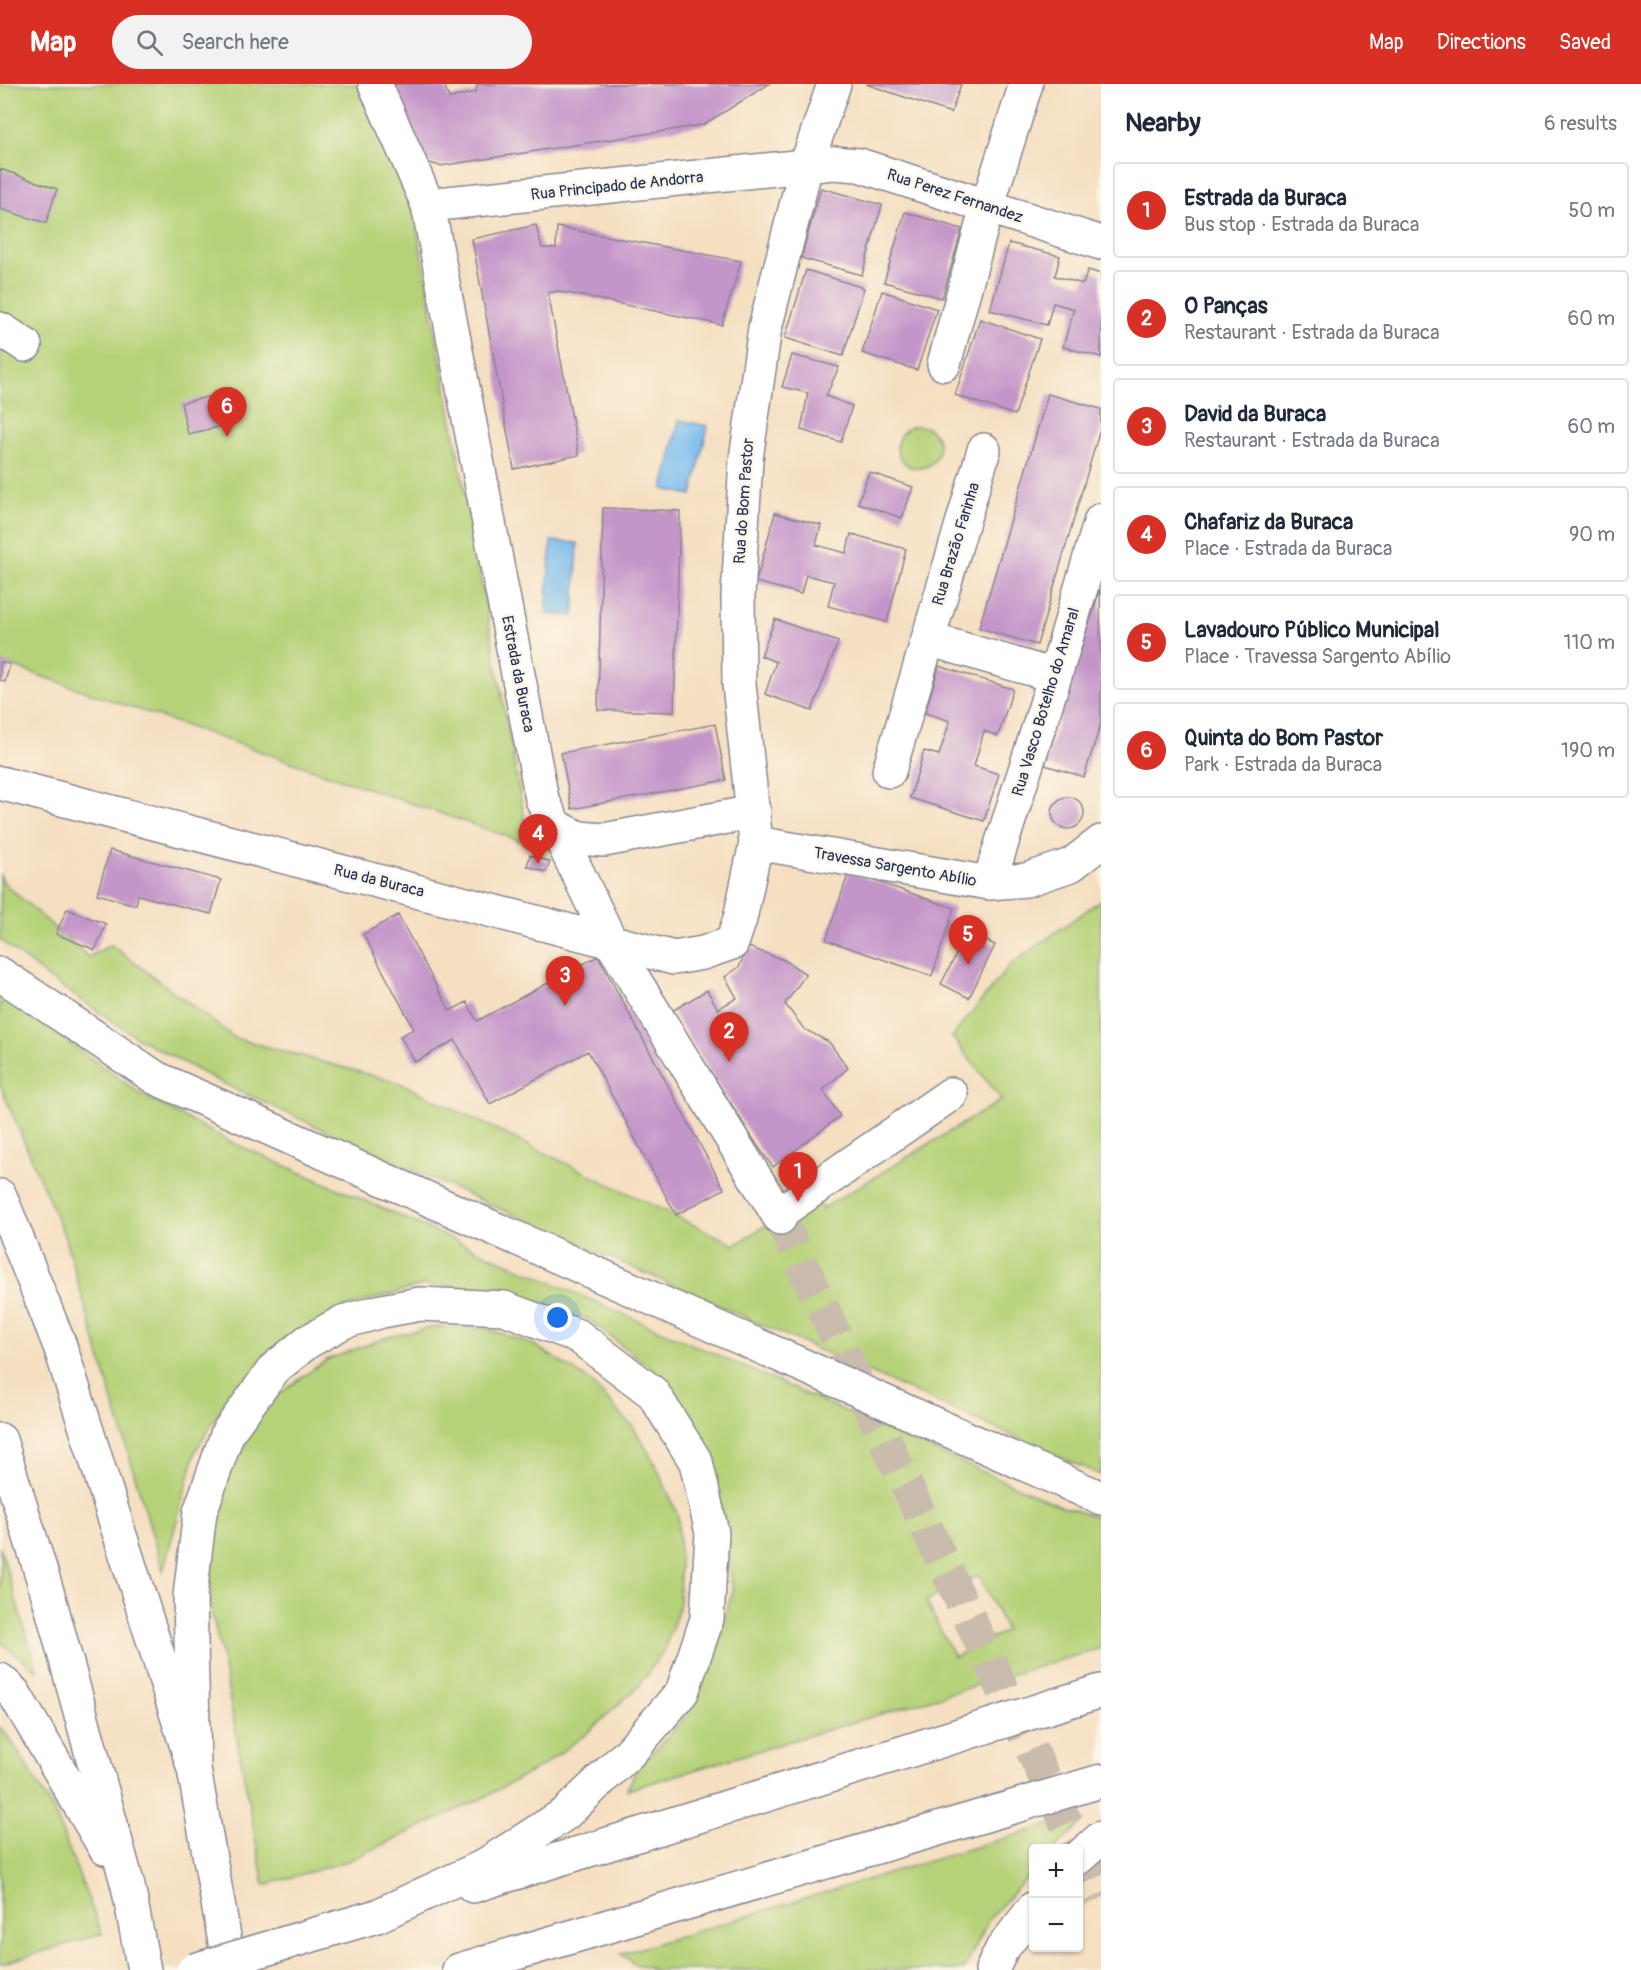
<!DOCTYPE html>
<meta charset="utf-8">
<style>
:root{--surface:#fff;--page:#f2f2f3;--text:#1f2937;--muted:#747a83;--line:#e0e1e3;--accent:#d93025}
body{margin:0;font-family:Pangolin,sans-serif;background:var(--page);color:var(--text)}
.controls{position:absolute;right:18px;bottom:18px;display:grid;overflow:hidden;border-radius:6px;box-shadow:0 2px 4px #0004}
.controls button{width:54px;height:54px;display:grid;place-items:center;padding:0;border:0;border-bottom:2px solid var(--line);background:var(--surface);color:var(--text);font:30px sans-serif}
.you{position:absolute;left:558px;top:1234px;width:21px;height:21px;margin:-15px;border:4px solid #fff;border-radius:50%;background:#1a73e8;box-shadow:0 0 0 9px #1a73e833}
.badge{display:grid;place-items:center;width:39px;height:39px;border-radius:50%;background:var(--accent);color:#fff;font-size:20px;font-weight:700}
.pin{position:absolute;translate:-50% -50px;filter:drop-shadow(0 2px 3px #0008)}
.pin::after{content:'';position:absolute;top:32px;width:21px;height:18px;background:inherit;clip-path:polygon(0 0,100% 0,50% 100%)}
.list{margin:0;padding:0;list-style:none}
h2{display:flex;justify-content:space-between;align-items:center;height:78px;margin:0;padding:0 24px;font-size:26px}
h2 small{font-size:20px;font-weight:400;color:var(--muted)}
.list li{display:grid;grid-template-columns:39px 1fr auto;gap:18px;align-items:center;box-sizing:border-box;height:96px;margin:0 12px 12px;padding:0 12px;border:2px solid var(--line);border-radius:6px}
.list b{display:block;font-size:22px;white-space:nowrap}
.list p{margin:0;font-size:20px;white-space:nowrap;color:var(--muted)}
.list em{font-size:20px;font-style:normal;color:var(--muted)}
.icon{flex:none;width:33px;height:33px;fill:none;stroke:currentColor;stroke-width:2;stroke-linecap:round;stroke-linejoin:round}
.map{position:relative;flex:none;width:1101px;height:1886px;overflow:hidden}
header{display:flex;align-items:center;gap:36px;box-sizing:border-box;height:84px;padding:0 30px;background:var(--accent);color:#fff}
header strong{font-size:28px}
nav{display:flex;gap:33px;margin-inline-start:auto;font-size:21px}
.search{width:420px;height:54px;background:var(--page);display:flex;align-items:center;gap:15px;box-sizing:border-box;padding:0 21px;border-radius:33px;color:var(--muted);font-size:22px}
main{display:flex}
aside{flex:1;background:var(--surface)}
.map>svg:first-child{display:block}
.green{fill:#b6d278;stroke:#68806b;stroke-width:1.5;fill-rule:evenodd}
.water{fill:#78bbee;stroke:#4a75a6;stroke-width:1.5}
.building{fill:#c495c9}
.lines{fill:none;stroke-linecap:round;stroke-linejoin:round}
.minor-tunnel{stroke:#c9bcad;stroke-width:33;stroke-dasharray:33 16;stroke-linecap:butt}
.minor-casing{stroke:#888790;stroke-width:36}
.highway-casing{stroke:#888790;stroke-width:36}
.minor{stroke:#fff;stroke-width:33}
.highway{stroke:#fff;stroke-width:33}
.highway-bridge-casing{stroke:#888790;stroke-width:36;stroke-linecap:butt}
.highway-bridge{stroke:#fff;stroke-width:33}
.labels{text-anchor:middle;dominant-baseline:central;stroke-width:4.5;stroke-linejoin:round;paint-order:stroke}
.street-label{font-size:16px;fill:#1b2f5e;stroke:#fcf5e5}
</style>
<header>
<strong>Map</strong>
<div class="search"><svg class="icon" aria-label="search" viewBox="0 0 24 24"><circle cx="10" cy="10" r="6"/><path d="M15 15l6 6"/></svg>Search here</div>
<nav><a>Map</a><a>Directions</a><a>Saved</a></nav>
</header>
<main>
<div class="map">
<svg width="1101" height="1886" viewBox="0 0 1101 1886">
<rect width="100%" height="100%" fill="#fcf5e5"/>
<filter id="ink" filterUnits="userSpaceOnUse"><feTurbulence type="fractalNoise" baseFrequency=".0167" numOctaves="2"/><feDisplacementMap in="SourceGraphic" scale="12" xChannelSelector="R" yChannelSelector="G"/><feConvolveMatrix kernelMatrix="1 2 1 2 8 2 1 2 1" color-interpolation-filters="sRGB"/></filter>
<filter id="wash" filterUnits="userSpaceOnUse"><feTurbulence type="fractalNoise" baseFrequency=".008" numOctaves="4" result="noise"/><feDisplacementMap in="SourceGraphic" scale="24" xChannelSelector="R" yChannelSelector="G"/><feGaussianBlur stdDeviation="1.35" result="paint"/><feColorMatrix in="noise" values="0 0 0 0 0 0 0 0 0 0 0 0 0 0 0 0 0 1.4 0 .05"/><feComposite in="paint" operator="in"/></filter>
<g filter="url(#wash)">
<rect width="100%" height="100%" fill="#f5dfc1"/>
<path class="green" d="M 0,0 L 357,0 L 379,43 L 414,129 L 529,760 L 0,578 Z
M897 363a21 21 0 1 1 42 0a21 21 0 1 1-42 0Z
M 0,790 L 4,799 L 88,873 L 111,861 L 235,954 L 400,999 L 735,1161 L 815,1111 L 822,1125 L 1002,1016 L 952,953 L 1010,881 L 1101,816 L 1101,1391 L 361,1063 L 216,996 L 138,954 L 51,896 L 0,856 Z
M 0,905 L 66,957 L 144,1012 L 231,1058 L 1061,1422 L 1101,1434 L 1101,1564 L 627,1706 L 635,1688 L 684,1634 L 715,1565 L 733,1507 L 721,1421 L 696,1338 L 652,1285 L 588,1235 L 503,1205 L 423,1201 L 346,1223 L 274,1267 L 228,1314 L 196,1366 L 163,1487 L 64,1151 L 0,1001 ZM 979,1491 L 1006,1547 L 954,1573 L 926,1517 Z
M 435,1243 L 485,1244 L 534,1261 L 589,1296 L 634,1344 L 657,1383 L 678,1432 L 680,1484 L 679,1524 L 664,1566 L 639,1602 L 585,1651 L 542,1682 L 483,1714 L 348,1777 L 264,1801 L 221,1568 L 210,1521 L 211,1456 L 230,1379 L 271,1316 L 326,1276 L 388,1253 Z
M 0,1463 L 37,1586 L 0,1558 Z
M 0,1643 L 12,1658 L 54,1727 L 102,1850 L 0,1880 Z
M 1075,1733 L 1084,1736 L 1056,1764 L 1034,1764 L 1033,1787 L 989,1835 L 964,1886 L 653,1886 L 633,1879 L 621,1870 Z"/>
<path class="water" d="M 679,336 L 708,342 L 692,411 L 663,405 Z
M 551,457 L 578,459 L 574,532 L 546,530 Z"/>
<g id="blocks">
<path class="building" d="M 390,0 L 444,0 L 449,14 L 476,8 L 477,0 L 769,0 L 703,41 L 440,82 L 426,78 Z
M 866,0 L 961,0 L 951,29 Z
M 0,85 L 57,105 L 46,139 L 0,125 Z
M 821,104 L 882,121 L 862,191 L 801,174 Z
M 905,128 L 962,145 L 942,214 L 884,198 Z
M 536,141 L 542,164 L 556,164 L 557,143 L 741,177 L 722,241 L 558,207 L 548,209 L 579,371 L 514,385 L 472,155 Z
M 1009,159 L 1060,172 L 1055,192 L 1083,200 L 1088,186 L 1101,190 L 1101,273 L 1063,263 L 1074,225 L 1053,219 L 1047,241 L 990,226 Z
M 806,186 L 864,204 L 843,272 L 785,254 Z
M 882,207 L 937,225 L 917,286 L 862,269 Z
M 980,235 L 1040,255 L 1015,331 L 955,311 Z
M 792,271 L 839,283 L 826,312 L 852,322 L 841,358 L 801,346 L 808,309 L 782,303 Z
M 220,310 L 228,341 L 188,350 L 181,319 Z
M 1048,310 L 1101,325 L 1101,342 L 1037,561 L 979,544 Z
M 869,388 L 913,403 L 902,434 L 858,419 Z
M 603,424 L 680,427 L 674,628 L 598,626 Z
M 775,429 L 821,441 L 816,461 L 846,469 L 851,450 L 906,465 L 887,538 L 828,522 L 834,498 L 806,491 L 801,510 L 756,498 Z
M 1100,505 L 1101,639 L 1084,693 L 1045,681 Z
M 775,535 L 838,558 L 812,627 L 765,610 L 776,578 L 761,572 Z
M 0,578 L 10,580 L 5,598 L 0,596 Z
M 939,582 L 1013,605 L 998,652 L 984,647 L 974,682 L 999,690 L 984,737 L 910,714 L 924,667 L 939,671 L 950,637 L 925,629 Z
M 715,640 L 726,696 L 572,725 L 561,669 Z
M1052 729a16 16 0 1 1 32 0a16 16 0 1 1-32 0Z
M 110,766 L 221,796 L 211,830 L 138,811 L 136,821 L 97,810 Z
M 530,771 L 550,778 L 546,788 L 527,782 Z
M 849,788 L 954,824 L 932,892 L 826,856 Z
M 67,825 L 106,840 L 95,866 L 56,850 Z
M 398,831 L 450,927 L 467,918 L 477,937 L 598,872 L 724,1105 L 676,1131 L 588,967 L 490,1020 L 455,956 L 415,978 L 400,952 L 414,945 L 363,850 Z
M 968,848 L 995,861 L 969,914 L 941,900 Z
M 748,863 L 784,876 L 806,890 L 785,920 L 804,945 L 829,958 L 848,984 L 823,1006 L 840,1032 L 773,1083 L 757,1061 L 672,927 L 707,906 L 718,925 L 737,914 L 725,893 L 739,883 Z"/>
</g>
</g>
<g filter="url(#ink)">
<use href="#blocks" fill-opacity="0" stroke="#888790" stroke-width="1.5"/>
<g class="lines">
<path class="minor-tunnel" d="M 780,1134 L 1078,1764
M 1078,1766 L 1101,1814"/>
<defs>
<path id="minor" d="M 375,0 L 428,121 L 542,715 L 610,856 L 780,1134
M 428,121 L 833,79 L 859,81 L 1101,159
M 0,245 L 25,261
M 944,280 L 987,123 L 1026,0
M 928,555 L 1055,592
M 889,687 L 984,366
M 0,699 L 674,874 L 703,869 L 732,859 L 740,835 L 756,759 L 989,799 L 1026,796 L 1071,781 L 1101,758
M 555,742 L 579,754 L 604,756 L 754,728
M 756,759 L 739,600 L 738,512 L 746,375 L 765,244 L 806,82 L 834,0
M 989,799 L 1055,592 L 1101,436
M 778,1130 L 951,1010"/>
<path id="highway" d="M 0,890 L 156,994 L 1101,1414
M 0,1112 L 60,1262 L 194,1685 L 230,1886
M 0,1356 L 49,1514 L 128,1802 L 144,1886
M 0,1596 L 14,1609 L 105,1764
M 194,1685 L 190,1512 L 200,1428 L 228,1348 L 274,1285 L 307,1258 L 343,1238 L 382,1227 L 420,1220 L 504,1224 L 578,1252 L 653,1309 L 696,1378 L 712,1449 L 707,1535 L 682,1608 L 630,1668 L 565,1730 L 482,1783 L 377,1832
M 1078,1774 L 1101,1754
M 473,1802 L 1101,1607
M 459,1886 L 1101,1697
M 992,1886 L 1002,1865 L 1034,1824"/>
</defs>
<use href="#minor" class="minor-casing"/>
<use href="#highway" class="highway-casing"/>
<use href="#minor" class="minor"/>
<use href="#highway" class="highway"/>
<defs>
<path id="highway-bridge" d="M 194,1886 L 377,1832"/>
</defs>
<use href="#highway-bridge" class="highway-bridge-casing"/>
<use href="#highway-bridge" class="highway-bridge"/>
</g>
</g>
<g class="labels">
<g class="street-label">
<text transform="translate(617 102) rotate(-6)">Rua Principado de Andorra</text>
<text transform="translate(955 112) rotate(18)">Rua Perez Fernandez</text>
<text transform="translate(744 417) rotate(-86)">Rua do Bom Pastor</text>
<text transform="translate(956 460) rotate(-73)">Rua Brazão Farinha</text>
<text transform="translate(518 590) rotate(79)">Estrada da Buraca</text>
<text transform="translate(1046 618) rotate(-73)">Rua Vasco Botelho do Amaral</text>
<text transform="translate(895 783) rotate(10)">Travessa Sargento Abílio</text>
<text transform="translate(379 797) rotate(14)">Rua da Buraca</text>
</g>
</g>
</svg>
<div class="controls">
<button>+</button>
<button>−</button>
</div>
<div class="you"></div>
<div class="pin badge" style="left:798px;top:1118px">1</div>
<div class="pin badge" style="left:729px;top:978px">2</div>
<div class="pin badge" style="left:565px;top:922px">3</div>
<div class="pin badge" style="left:538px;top:780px">4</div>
<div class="pin badge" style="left:968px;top:881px">5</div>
<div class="pin badge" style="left:227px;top:353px">6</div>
</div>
<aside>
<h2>Nearby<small>6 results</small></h2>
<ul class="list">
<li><span class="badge">1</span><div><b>Estrada da Buraca</b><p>Bus stop · Estrada da Buraca</p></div><em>50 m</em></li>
<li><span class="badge">2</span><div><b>O Panças</b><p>Restaurant · Estrada da Buraca</p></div><em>60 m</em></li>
<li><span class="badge">3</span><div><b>David da Buraca</b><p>Restaurant · Estrada da Buraca</p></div><em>60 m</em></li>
<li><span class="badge">4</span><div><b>Chafariz da Buraca</b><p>Place · Estrada da Buraca</p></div><em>90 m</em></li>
<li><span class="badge">5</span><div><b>Lavadouro Público Municipal</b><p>Place · Travessa Sargento Abílio</p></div><em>110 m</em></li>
<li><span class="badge">6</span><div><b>Quinta do Bom Pastor</b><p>Park · Estrada da Buraca</p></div><em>190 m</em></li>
</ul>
</aside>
</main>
